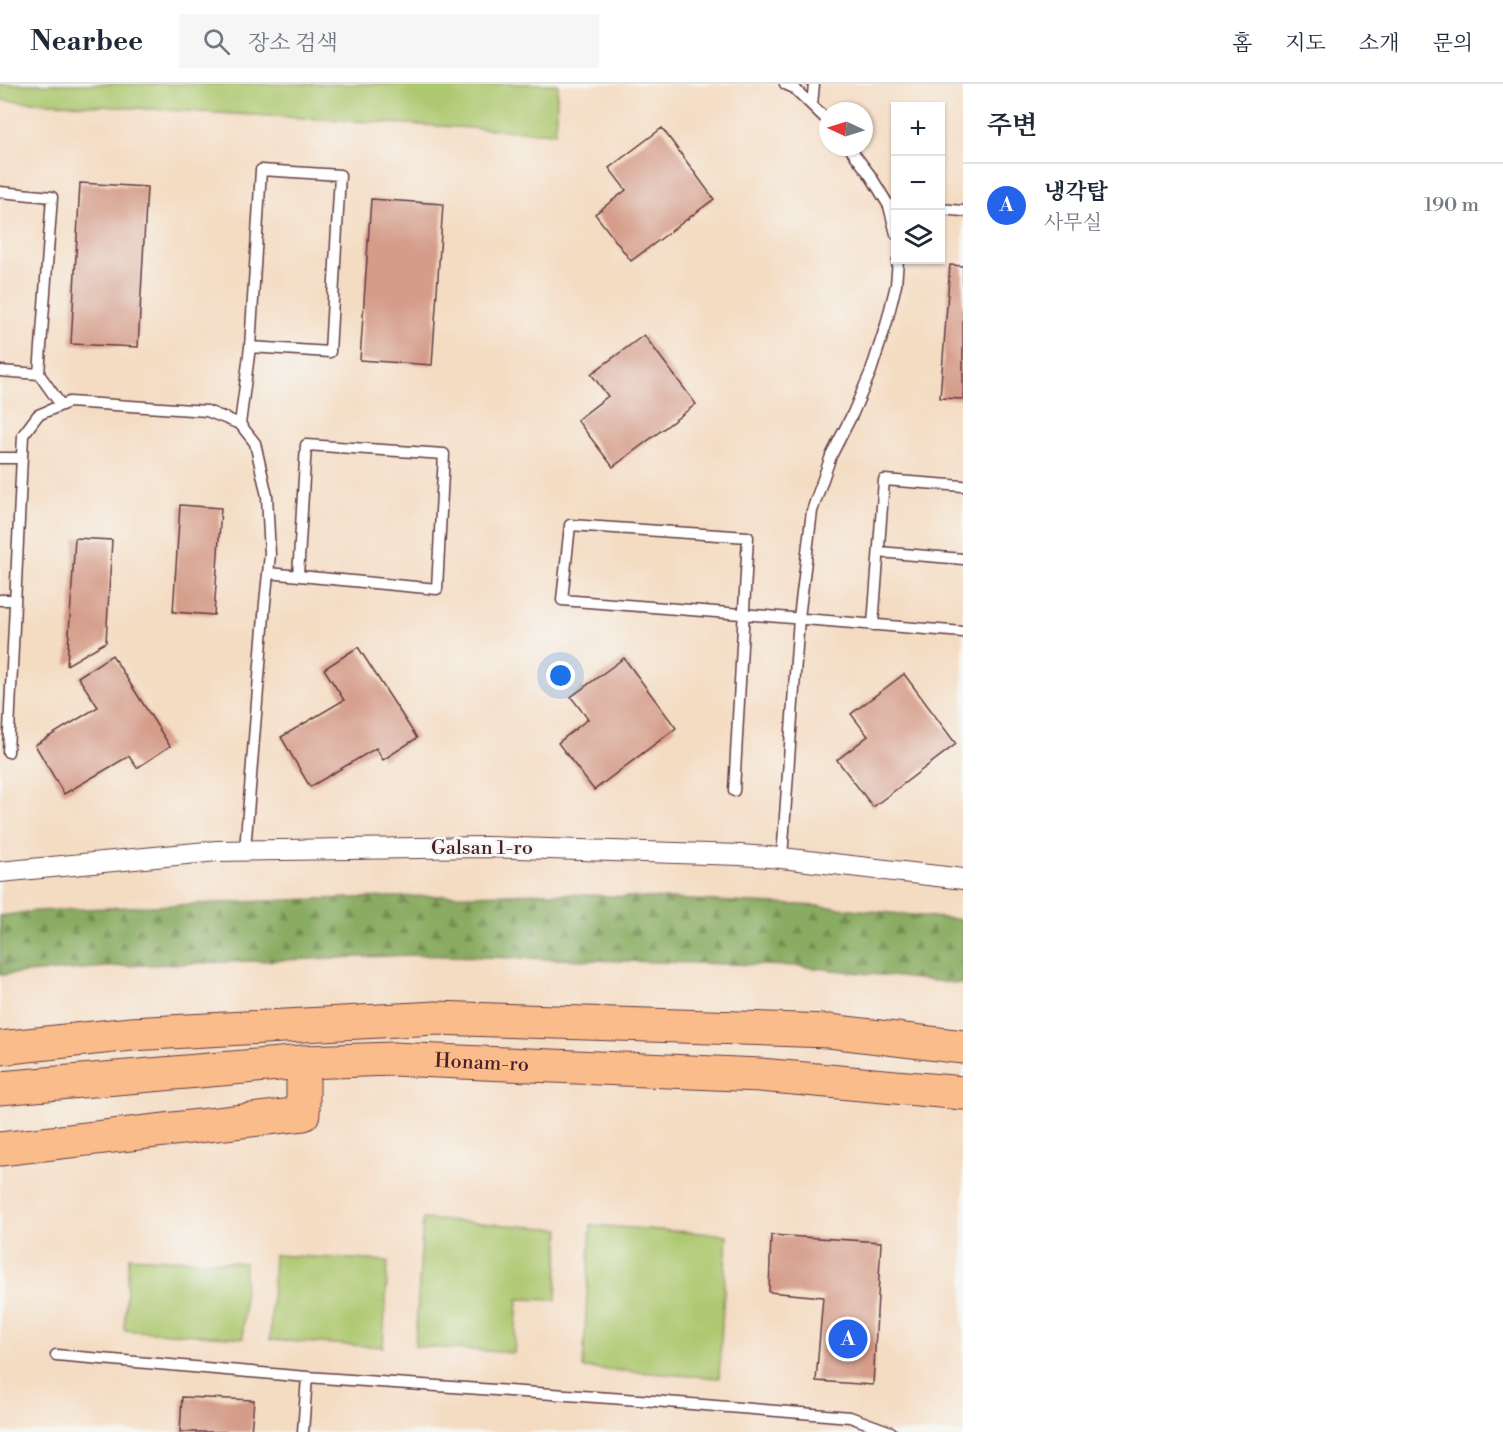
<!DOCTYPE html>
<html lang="ko">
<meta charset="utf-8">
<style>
:root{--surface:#fff;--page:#f6f6f7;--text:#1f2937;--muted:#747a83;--line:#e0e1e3;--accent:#2563eb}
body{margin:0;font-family:"Libre Bodoni","Noto Serif KR",serif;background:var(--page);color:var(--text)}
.controls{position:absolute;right:18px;top:18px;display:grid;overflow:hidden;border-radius:0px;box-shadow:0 2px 4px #0004}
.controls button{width:54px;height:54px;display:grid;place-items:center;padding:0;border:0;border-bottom:2px solid var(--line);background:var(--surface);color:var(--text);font:30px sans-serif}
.compass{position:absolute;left:819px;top:18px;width:54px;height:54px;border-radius:50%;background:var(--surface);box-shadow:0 2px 4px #0004;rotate:274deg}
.you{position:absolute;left:561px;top:592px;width:21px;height:21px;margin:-15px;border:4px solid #fff;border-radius:50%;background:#1a73e8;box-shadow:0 0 0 9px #1a73e833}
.badge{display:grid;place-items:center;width:39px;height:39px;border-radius:50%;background:var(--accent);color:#fff;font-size:20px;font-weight:700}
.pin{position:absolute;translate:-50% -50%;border:3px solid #fff;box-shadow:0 2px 6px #0006}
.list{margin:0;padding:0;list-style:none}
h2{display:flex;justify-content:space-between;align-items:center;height:78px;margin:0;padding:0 24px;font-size:26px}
h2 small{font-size:20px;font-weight:400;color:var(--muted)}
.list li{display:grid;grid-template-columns:39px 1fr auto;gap:18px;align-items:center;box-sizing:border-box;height:84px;padding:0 24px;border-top:2px solid var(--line)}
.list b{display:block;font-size:22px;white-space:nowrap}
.list p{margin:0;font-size:20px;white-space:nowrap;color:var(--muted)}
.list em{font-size:20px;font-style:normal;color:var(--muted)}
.icon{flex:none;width:33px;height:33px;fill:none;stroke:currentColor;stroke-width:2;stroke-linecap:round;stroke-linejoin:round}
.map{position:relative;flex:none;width:963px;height:1348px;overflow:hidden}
header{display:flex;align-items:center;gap:36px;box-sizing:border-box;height:84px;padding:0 30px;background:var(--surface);border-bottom:2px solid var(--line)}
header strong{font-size:28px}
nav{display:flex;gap:33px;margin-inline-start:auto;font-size:21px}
.search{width:420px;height:54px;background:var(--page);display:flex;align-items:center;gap:15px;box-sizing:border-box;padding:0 21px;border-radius:0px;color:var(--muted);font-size:22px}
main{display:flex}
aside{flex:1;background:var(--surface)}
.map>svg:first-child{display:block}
.green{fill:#adc86f;stroke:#7c744d;stroke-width:1.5}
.forest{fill:url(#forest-firs);stroke:#6a6646;stroke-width:1.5}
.building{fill:#d59c89}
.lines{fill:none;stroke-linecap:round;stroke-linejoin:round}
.service-casing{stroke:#643b42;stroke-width:13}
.minor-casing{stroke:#643b42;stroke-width:22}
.trunk-casing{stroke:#643b42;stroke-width:35}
.service{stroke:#fff;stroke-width:10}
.minor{stroke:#fff;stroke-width:20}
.trunk{stroke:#fabc8b;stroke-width:33}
.labels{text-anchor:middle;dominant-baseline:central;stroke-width:5;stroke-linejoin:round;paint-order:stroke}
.street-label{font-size:20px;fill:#4a1f2b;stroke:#f6f6f2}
</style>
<header>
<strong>Nearbee</strong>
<div class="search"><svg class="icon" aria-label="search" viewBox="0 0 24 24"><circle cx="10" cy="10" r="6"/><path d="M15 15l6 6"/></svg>장소 검색</div>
<nav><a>홈</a><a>지도</a><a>소개</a><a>문의</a></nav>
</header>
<main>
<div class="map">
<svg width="963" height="1348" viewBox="0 0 963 1348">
<defs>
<pattern id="forest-firs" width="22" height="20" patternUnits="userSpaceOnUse" patternTransform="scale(1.5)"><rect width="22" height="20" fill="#8aac62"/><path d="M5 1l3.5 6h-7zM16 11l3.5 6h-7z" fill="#738b51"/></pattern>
</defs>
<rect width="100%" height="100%" fill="#f6f6f2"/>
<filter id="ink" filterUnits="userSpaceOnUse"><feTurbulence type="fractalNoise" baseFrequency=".0167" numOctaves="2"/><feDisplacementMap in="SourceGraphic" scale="12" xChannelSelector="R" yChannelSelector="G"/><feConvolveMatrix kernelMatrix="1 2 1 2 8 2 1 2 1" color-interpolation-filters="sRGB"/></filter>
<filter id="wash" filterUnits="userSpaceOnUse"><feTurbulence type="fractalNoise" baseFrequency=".008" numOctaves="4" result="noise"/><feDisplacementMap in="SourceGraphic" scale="24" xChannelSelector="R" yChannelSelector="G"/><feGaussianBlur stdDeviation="1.35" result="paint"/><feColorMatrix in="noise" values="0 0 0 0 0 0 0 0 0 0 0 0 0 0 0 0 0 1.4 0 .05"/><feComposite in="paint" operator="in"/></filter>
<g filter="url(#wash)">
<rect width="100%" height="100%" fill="#f4dcc2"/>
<path class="green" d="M 0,0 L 558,0 L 555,49 L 0,16 Z
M 423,1135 L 560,1145 L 556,1216 L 518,1215 L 514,1269 L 415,1262 Z
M 591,1141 L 727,1151 L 719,1294 L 583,1284 Z
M 274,1171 L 388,1177 L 383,1263 L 270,1256 Z
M 129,1173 L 245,1179 L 243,1254 L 124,1246 Z"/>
<path class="forest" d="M 544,809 L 819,822 L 963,836 L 963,900 L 797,882 L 415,871 L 121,882 L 0,891 L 0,832 L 36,827 L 314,815 Z"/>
<g id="blocks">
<path class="building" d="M 662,44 L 714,115 L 631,177 L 595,130 L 626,106 L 609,84 Z
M 80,99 L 147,103 L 138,263 L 71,260 Z
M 371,115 L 443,120 L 432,281 L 360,276 Z
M 950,181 L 963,182 L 963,315 L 940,314 Z
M 644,251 L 696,320 L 613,383 L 577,336 L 608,312 L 591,290 Z
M 180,421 L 221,424 L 214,531 L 173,528 Z
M 75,454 L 112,456 L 106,558 L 67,581 Z
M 358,563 L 417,654 L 383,676 L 376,664 L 310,703 L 281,653 L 344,616 L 324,585 Z
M 112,571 L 170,662 L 137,684 L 129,672 L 64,710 L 35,661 L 98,623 L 78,593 Z
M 624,574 L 676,644 L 594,706 L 558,659 L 588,635 L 571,613 Z
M 904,590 L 956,660 L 873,723 L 837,676 L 868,652 L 851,630 Z
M 771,1151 L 881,1158 L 873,1301 L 816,1297 L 823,1213 L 769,1208 Z
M 182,1313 L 254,1316 L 251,1348 L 180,1348 Z"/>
</g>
</g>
<g filter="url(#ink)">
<use href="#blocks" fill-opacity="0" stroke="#643b42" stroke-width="1.5"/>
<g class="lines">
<defs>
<path id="service" d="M 785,0 L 794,4 L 828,37
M 812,21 L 814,0
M 849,63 L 870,91 L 889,122 L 896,150
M 0,108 L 52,113 L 39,290 L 61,321
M 940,125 L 963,127
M 0,287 L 39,290
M 240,340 L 250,263 L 261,86 L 340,91 L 330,268 L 250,263
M 0,374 L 22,374
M 879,468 L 963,475
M 268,489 L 437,505 L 444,370 L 306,361 L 298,492
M 0,516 L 15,516
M 873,541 L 884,396 L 963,402
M 8,668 L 23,351 L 38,331 L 69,318 L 207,327 L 240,340 L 255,359 L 267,412 L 270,470 L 265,519 L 245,766
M 734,707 L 748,453 L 570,441 L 562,516 C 696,526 829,537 963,548
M 782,774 L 799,534 L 812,427 L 831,372 L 853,329 L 871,287 L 886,241 L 896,201 L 898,176
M 56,1271 L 307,1293 L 654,1317 L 850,1333 L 891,1348
M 303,1348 L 307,1293"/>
<path id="minor" d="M 0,788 L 217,767 L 486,763 L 740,771 L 782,774 L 963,795"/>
<g id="trunk">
<path d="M 0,964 L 131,950 L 436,934 L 829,947 L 963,963"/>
<path id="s1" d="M 0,1004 L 303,978 L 393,975 L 760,991 L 963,1009"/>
<path d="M 0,1065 L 303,1030 L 303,978"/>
</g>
</defs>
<use href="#service" class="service-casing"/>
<use href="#minor" class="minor-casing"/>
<use href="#trunk" class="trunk-casing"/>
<use href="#service" class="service"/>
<use href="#minor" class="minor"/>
<use href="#trunk" class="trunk"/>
</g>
</g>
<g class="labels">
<g class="street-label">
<text x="482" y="764">Galsan 1-ro</text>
<text stroke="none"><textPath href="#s1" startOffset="483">Honam-ro</textPath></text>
</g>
</g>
</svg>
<div class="controls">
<button>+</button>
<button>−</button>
<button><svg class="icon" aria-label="layers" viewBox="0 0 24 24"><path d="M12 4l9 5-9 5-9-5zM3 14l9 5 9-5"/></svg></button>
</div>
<svg class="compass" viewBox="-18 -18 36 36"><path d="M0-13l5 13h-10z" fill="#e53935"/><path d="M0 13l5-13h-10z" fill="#747a83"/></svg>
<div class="you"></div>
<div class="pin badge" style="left:848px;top:1255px">A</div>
</div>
<aside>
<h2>주변<small></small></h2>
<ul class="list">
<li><span class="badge">A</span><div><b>냉각탑</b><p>사무실</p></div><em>190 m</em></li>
</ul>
</aside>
</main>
